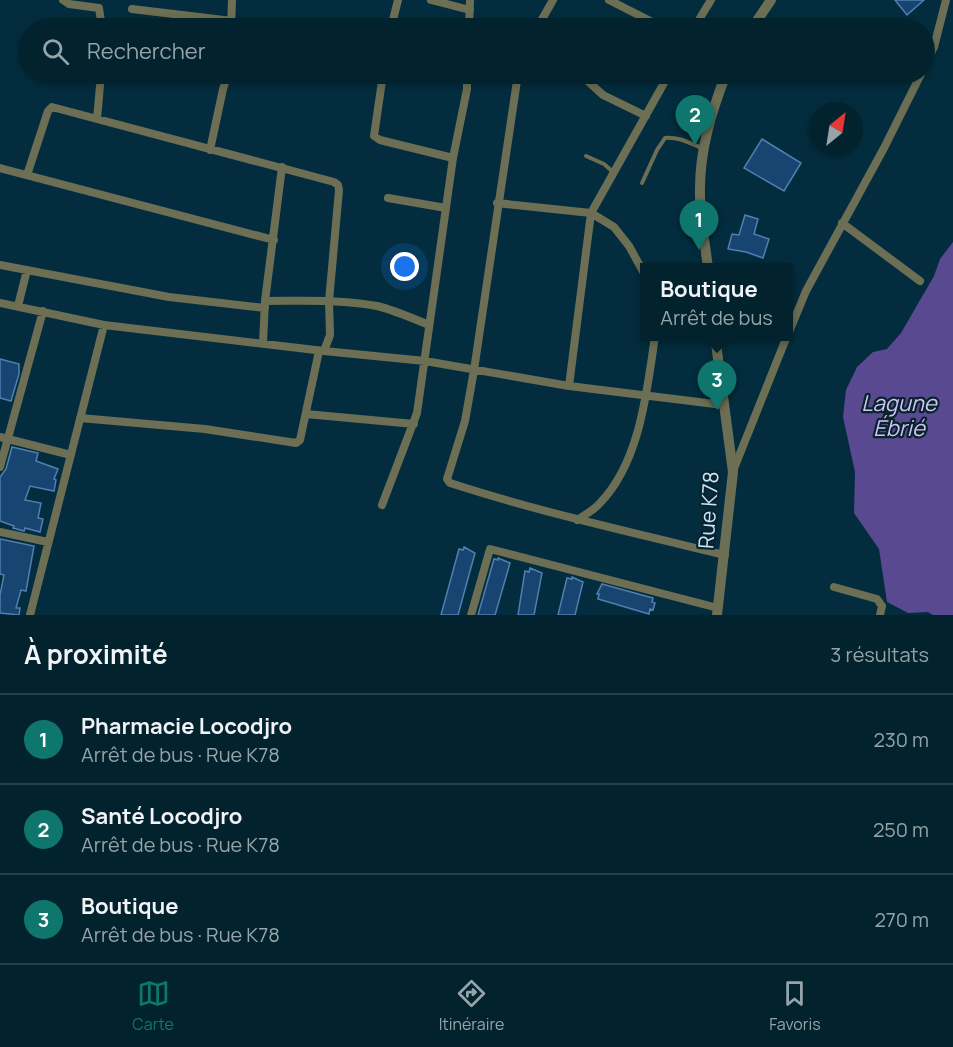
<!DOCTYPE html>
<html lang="fr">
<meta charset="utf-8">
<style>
:root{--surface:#02222e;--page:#0c2a36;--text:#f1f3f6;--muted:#96a4aa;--line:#233f4a;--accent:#0f766e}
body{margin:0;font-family:Manrope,sans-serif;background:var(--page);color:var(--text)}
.compass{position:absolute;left:809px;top:102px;width:54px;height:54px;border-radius:50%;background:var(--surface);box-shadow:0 3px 9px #0003;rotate:30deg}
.you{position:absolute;left:405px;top:267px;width:21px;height:21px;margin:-15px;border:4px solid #fff;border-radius:50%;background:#1a73e8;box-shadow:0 0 0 9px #1a73e833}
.badge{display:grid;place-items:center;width:39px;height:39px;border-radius:50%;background:var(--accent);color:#fff;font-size:20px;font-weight:700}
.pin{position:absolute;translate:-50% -50px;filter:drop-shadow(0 2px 3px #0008)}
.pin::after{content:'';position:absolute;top:32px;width:21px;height:18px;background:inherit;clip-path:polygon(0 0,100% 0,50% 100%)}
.popup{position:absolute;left:640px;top:263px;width:153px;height:78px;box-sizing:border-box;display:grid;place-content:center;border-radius:0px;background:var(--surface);filter:drop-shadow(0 2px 4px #0005);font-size:20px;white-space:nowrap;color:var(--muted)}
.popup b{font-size:22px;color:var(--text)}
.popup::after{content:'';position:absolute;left:50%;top:100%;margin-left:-12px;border:12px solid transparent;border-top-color:var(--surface)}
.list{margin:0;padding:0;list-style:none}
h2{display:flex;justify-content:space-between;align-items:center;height:78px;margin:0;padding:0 24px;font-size:26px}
h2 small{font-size:20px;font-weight:400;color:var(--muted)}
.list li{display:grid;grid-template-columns:39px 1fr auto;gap:18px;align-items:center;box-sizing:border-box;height:90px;padding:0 24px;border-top:2px solid var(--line)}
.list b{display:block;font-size:22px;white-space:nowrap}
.list p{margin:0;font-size:20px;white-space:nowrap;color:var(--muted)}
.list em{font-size:20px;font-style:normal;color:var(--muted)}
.icon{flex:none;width:33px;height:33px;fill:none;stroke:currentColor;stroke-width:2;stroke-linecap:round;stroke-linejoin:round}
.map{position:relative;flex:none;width:953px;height:615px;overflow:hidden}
.search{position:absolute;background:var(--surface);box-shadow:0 3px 9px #0003;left:18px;right:18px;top:18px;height:66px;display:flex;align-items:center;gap:15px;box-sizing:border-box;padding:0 21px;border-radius:33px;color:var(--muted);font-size:22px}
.sheet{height:348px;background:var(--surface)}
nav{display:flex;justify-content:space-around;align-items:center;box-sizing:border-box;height:84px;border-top:2px solid var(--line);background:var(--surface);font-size:16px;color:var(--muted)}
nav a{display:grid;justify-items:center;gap:3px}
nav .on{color:var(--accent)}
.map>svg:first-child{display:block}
.water{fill:#584991}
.building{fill:#174470;stroke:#517faf;stroke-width:1.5}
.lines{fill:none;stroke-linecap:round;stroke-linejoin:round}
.service{stroke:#6d6f54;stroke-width:4}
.minor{stroke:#6d6f54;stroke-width:8}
.tertiary{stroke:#6d6f54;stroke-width:10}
.labels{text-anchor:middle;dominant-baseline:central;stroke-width:4.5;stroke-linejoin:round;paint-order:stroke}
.street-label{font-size:21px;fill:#c3e6f8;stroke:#0a222d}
.water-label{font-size:22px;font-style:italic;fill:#ccc7f1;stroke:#0a222d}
</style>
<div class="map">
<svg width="953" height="615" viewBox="0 0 953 615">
<rect width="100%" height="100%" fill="#032d3e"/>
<path class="water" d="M 953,242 L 953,615 L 933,615 L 928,612 L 908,613 L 887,602 L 879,549 L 854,513 L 855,472 L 843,417 L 846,390 L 857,367 L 873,352 L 887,349 L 901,333 L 934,276 L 940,259 Z"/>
<path class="building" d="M 895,0 L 924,0 L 907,15 Z
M 762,139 L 801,163 L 784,191 L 744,168 Z
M 745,215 L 758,219 L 754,234 L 769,239 L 763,258 L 746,252 L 728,249 L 732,234 L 739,235 Z
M 0,359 L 19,364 L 19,374 L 11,401 L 0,398 Z
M 12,447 L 38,453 L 36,461 L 58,469 L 54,479 L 56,480 L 54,491 L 30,486 L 25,500 L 41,503 L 38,518 L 43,519 L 40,532 L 25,528 L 24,531 L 13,528 L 14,526 L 0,521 L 0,477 L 6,469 Z
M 0,539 L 34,546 L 26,591 L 21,590 L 16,608 L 20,608 L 19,615 L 0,613 L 0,595 L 4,575 L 0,574 Z
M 464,547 L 475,553 L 458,615 L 441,615 L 459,549 L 463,550 Z
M 498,558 L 510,563 L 495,615 L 478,615 L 494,559 L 498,560 Z
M 530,568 L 542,573 L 534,615 L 518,615 L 525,571 L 529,572 Z
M 572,577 L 583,582 L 575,615 L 558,615 L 567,578 L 572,579 Z
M 602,584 L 653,598 L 652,602 L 655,603 L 653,610 L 650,609 L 649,614 L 598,599 L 599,594 L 597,594 Z"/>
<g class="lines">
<path class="service" d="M 586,156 L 604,164 L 613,172
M 642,183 L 657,150 L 665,138 C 678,136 691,144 702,148"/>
<path class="minor" d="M 63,0 L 69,4 L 99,8 L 102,28
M 431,0 L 470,10
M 609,0 L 664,28
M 132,9 L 232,21
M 231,28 L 232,0
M 391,28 L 398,0
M 469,28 L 470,0
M 537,28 L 553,0
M 694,28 L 711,0
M 924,67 L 934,47 L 946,0
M 383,74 L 374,136 L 380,140 L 453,158
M 518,74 L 474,370 L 465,421 L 447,479 L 450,483 C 540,512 633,533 725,555
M 580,74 L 603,95 L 646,116
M 97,119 L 101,74
M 210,150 L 223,89 L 228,74
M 0,168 L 274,240
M 27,175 L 48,111 L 52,107 L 334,182 L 338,185 L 339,190 L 329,301 L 330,335 L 324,351
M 388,198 L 446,208
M 497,203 L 591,213 L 614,227 L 629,246 L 645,275
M 842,223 L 920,281
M 0,265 L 169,297 L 265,308
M 265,301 C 302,301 340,299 377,306 C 394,310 412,318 429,325
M 0,303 L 104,325 L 324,351 L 425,361 L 569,386 L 723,405
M 18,306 L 27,270
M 789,332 L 806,291 L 884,148 L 921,74
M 263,343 L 265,301 L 282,167
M 569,386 L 591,213 L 669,74
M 306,414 L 414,424
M 80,418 L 205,429 L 296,443 L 300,440 L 319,351
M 0,437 L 71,455
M 0,467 L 43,311
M 733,471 L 787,336
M 382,505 L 417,413 L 453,158 L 467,89 L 467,74
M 577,520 C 585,515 594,510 600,503 C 640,462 647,391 655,336
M 0,532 L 48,542
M 834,587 L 877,599 L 882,606 L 880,615
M 30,615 L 104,325
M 471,615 L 490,549 L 718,608"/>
<path class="tertiary" d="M 752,28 L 771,0
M 708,268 C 705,243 700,218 700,194 C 699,152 711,113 726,74
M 715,336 L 733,472 L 717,615"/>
</g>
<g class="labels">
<g class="street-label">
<text transform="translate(708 510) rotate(-86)">Rue K78</text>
</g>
<g class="water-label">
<text x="899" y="403">Lagune<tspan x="899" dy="25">Ébrié</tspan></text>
</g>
</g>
</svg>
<svg class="compass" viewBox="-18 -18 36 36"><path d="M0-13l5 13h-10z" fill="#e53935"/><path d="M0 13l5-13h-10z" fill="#96a4aa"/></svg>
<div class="you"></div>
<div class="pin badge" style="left:699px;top:250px">1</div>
<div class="pin badge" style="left:695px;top:145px">2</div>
<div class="pin badge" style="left:717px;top:410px">3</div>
<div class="popup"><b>Boutique</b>Arrêt de bus</div>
<div class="search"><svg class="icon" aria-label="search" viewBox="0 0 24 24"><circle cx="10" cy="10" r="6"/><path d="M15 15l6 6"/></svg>Rechercher</div>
</div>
<section class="sheet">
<h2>À proximité<small>3 résultats</small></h2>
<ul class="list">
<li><span class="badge">1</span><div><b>Pharmacie Locodjro</b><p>Arrêt de bus · Rue K78</p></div><em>230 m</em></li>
<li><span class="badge">2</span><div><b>Santé Locodjro</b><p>Arrêt de bus · Rue K78</p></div><em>250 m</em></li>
<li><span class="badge">3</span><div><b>Boutique</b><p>Arrêt de bus · Rue K78</p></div><em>270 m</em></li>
</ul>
</section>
<nav>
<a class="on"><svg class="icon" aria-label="map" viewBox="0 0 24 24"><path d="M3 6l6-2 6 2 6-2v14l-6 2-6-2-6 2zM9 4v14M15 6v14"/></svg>Carte</a>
<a><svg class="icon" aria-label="directions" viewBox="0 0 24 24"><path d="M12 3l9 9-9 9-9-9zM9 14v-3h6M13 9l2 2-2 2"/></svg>Itinéraire</a>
<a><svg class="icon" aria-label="saved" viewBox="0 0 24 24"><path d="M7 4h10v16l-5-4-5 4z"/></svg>Favoris</a>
</nav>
